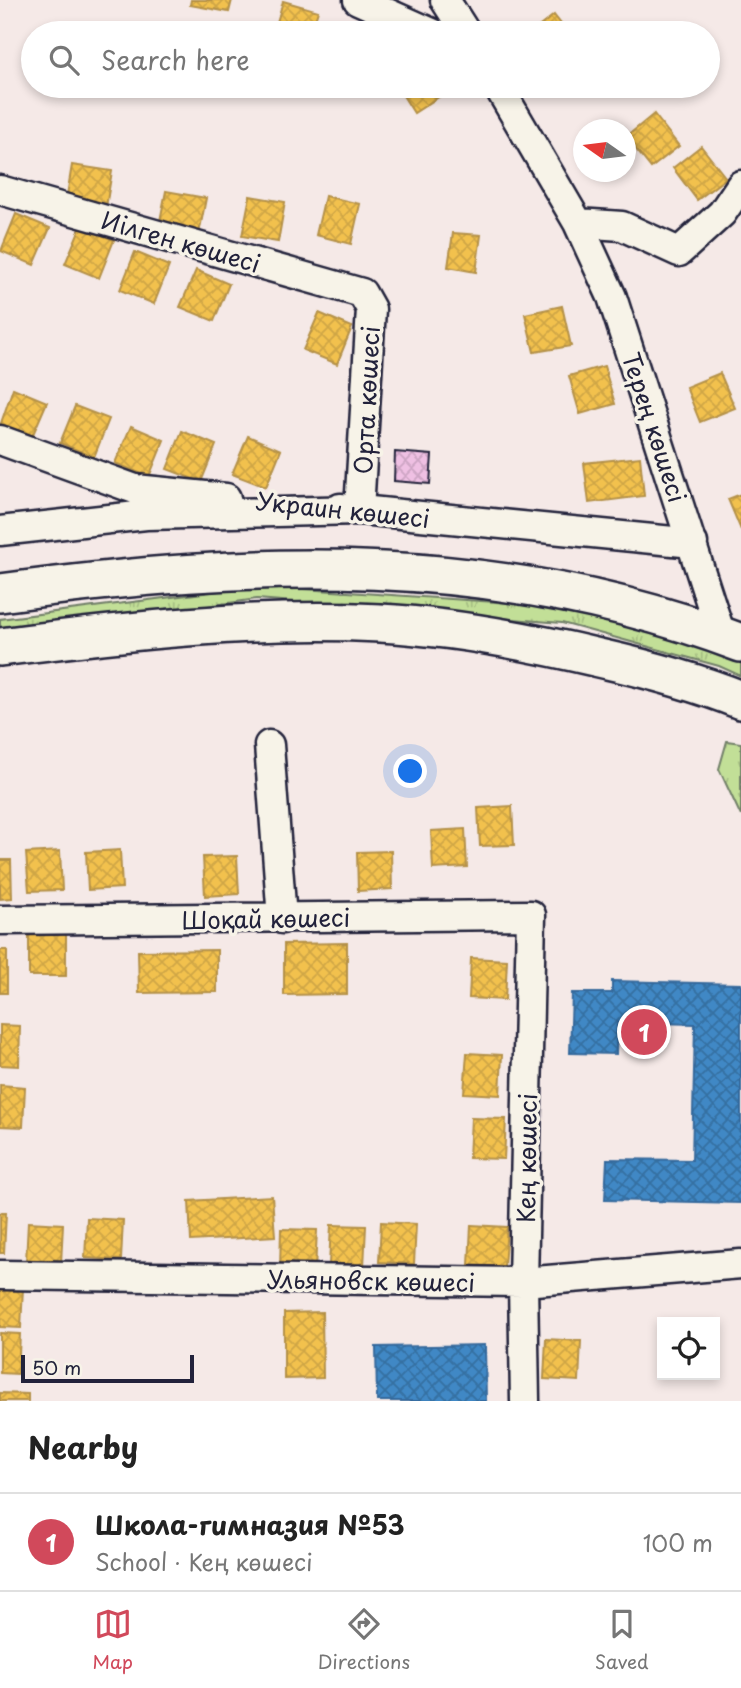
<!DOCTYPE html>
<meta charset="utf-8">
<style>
:root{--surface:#fff;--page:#f2f2f2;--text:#222;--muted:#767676;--line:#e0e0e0;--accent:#d1495b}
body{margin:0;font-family:"Playpen Sans",sans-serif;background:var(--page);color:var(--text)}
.controls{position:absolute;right:21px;bottom:21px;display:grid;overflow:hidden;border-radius:0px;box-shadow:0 4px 10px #0003}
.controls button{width:63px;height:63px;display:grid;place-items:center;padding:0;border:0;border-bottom:2px solid var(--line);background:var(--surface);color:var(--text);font:35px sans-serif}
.compass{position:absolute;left:573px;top:119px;width:63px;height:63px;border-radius:50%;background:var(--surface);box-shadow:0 4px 10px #0003;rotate:284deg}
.scale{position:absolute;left:21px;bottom:18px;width:173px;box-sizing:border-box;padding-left:7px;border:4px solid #22223b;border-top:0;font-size:19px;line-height:24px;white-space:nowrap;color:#22223b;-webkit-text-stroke:5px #f7f3e8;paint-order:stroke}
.you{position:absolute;left:411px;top:772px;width:24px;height:24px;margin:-18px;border:5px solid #fff;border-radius:50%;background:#1a73e8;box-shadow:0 0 0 10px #1a73e833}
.badge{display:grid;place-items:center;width:46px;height:46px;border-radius:50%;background:var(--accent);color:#fff;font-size:23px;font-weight:700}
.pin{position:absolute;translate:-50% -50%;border:4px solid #fff;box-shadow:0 2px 7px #0006}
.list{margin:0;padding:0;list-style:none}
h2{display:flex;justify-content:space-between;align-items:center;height:91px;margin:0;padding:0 28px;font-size:30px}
h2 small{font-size:23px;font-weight:400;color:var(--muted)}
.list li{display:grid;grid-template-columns:46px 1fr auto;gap:21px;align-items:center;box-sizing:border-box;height:98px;padding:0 28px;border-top:2px solid var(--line)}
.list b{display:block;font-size:26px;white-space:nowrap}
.list p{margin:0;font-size:23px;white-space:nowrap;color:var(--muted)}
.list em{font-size:23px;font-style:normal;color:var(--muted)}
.icon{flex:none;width:38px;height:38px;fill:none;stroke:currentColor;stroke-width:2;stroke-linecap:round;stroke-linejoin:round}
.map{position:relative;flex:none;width:741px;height:1401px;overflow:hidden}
.search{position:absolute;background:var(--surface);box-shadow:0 4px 10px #0003;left:21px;right:21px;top:21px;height:77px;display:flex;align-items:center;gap:18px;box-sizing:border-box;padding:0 24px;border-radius:38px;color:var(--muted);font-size:26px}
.sheet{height:189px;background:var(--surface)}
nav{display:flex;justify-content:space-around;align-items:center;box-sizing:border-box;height:98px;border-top:2px solid var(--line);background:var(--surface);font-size:19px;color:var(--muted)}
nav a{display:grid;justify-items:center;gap:4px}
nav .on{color:var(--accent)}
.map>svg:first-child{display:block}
.grass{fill:url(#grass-tufts);stroke:#728069;stroke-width:2}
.homes{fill:url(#homes-cross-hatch);stroke:#b49148;stroke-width:2}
.schools{fill:url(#schools-cross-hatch);stroke:#36699c;stroke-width:2}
.building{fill:url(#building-cross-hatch);stroke:#22223b;stroke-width:2}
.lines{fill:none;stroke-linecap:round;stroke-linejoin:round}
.minor-casing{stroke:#22223b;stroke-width:33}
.major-casing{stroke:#22223b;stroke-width:42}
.minor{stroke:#f7f3e8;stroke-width:28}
.major{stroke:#f7f3e8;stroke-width:37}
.labels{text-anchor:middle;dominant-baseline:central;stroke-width:7;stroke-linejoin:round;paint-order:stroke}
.street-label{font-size:24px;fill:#22223b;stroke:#f7f3e8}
</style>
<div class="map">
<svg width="741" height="1401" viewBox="0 0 741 1401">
<defs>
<pattern id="grass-tufts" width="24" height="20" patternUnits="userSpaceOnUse" patternTransform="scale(1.75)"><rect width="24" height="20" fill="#c2df97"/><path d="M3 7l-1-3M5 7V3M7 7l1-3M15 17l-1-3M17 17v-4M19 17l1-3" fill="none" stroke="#a6bf83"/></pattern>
<pattern id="homes-cross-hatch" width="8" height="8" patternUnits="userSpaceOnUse" patternTransform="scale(1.75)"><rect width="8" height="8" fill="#f2c14e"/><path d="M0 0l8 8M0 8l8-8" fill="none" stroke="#cfa645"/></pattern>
<pattern id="schools-cross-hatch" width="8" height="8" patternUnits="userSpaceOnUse" patternTransform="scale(1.75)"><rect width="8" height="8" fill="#3f88c5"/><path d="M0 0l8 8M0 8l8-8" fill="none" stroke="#346fa1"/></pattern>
<pattern id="building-cross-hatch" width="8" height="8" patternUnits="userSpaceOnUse" patternTransform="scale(1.75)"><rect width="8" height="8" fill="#efc0e3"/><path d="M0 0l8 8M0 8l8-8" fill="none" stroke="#cda5c4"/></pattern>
</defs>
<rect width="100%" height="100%" fill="#f5e9e7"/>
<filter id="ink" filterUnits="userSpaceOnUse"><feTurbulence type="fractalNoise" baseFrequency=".0143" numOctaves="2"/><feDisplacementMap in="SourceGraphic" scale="14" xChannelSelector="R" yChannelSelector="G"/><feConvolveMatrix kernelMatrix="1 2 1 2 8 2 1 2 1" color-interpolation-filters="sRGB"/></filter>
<g filter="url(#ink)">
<path class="grass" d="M 258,586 L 568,607 L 741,657 L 741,676 L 719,666 L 562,623 L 257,599 L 0,635 L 0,619 Z
M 727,741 L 741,743 L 741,816 L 719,769 Z"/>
<path class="homes" d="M 191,0 L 232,0 L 229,12 L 190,5 Z
M 283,1 L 318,11 L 311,33 L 274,33 Z
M 554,15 L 568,33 L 531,33 Z
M 397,86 L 445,86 L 448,91 L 414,113 Z
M 654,114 L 679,146 L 651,168 L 626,137 Z
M 701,146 L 726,178 L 697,200 L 673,168 Z
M 72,165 L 112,171 L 106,207 L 66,201 Z
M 166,191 L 206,198 L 199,234 L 159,226 Z
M 250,196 L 285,202 L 278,242 L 242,236 Z
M 325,196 L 360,204 L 351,244 L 316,235 Z
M 16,214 L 50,228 L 34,265 L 1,251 Z
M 81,226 L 114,240 L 99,278 L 65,264 Z
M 453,233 L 481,235 L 476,272 L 448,267 Z
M 135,252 L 169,266 L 154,304 L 120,290 Z
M 196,270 L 229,284 L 214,321 L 180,307 Z
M 562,306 L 571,346 L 534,352 L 525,314 Z
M 319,313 L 352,327 L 337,364 L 303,350 Z
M 604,366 L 615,404 L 580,414 L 569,376 Z
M 720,373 L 735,408 L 700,422 L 686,387 Z
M 13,388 L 47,402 L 31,439 L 0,426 Z
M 75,406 L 109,419 L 94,457 L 60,443 Z
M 131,426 L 164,440 L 149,477 L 115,463 Z
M 182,431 L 216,445 L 201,482 L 167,469 Z
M 248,436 L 281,450 L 266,487 L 232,474 Z
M 640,457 L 644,496 L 589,503 L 584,463 Z
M 741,494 L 741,530 L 728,499 Z
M 512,806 L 514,845 L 480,846 L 478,808 Z
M 465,829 L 467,867 L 433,869 L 431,831 Z
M 120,850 L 122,888 L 88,890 L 86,852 Z
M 60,851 L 62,890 L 29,891 L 26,853 Z
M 391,851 L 392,889 L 358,891 L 357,852 Z
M 237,856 L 239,894 L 205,896 L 203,857 Z
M 0,860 L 11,860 L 12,898 L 0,899 Z
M 29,934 L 66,934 L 66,976 L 29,976 Z
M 347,943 L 347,994 L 284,995 L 284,944 Z
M 0,950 L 7,950 L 7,993 L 0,993 Z
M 217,950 L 217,992 L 139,993 L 138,951 Z
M 471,958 L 507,960 L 505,1000 L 469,998 Z
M 0,1025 L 20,1026 L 19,1066 L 0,1065 Z
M 467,1053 L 502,1055 L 500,1095 L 464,1093 Z
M 0,1085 L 25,1087 L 23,1127 L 0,1126 Z
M 471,1118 L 506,1119 L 504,1159 L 469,1158 Z
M 272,1196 L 275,1236 L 191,1241 L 189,1201 Z
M 0,1213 L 6,1213 L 4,1253 L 0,1253 Z
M 87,1218 L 123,1220 L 121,1260 L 85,1258 Z
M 28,1222 L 63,1224 L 61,1264 L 26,1262 Z
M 381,1222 L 416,1224 L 414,1264 L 379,1262 Z
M 331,1225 L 366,1226 L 364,1267 L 329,1265 Z
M 471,1225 L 507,1227 L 504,1267 L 469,1265 Z
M 281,1229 L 317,1230 L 315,1270 L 280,1269 Z
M 0,1287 L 23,1288 L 21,1328 L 0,1327 Z
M 322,1312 L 323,1378 L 284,1379 L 284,1313 Z
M 0,1333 L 20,1334 L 18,1374 L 0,1373 Z
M 546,1339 L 581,1341 L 579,1381 L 544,1379 Z
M 0,1393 L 28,1394 L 28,1401 L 0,1401 Z"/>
<path class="schools" d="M 612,981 L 741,984 L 741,1203 L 605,1200 L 607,1159 L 692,1160 L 695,1024 L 617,1022 L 616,1054 L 570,1053 L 572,993 L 612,993 Z
M 485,1345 L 486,1401 L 377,1401 L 376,1347 Z"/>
<path class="building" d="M 395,452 L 432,455 L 430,484 L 394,481 Z"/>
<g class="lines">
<defs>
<path id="minor" d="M 358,0 L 432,33
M 445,0 L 466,33
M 498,86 L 578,223 L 612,297 L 721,635
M 0,190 L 362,293 L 371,309 L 359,510 L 146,515 L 0,531
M 578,223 L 622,226 L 679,252 L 722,213 L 741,185
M 0,440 L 135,489 L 226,498
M 340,508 L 693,543
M 269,745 L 282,919
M 0,920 L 531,915 L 523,1282 L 525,1401
M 0,1275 L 523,1282 L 741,1264"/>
<path id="major" d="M 0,593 C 255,559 495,550 741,643
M 0,647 C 126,631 253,617 380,623 C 453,627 528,641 599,658 C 648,669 694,681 741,700"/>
</defs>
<use href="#minor" class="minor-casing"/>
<use href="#major" class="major-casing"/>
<use href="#minor" class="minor"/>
<use href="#major" class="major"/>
</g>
</g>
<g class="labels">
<g class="street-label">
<text transform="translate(181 241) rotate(16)">Иілген көшесі</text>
<text transform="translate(366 400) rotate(-87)">Орта көшесі</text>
<text transform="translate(655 427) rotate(72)">Терең көшесі</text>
<text transform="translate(343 509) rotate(6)">Украин көшесі</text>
<text transform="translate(266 918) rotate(-1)">Шоқай көшесі</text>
<text transform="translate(526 1158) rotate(-89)">Кең көшесі</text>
<text transform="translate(371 1280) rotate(1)">Ульяновск көшесі</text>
</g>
</g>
</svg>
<div class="controls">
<button><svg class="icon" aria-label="locate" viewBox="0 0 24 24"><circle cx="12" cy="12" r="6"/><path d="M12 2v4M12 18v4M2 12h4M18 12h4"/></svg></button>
</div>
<svg class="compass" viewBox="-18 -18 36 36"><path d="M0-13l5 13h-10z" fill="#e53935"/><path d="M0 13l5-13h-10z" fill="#767676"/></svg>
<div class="scale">50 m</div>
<div class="you"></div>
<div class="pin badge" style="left:644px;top:1032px">1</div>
<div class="search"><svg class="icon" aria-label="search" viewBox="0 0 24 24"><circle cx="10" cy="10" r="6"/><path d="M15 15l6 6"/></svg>Search here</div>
</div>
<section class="sheet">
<h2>Nearby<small></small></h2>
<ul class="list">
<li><span class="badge">1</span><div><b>Школа-гимназия №53</b><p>School · Кең көшесі</p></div><em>100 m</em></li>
</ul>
</section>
<nav>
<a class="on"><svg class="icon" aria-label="map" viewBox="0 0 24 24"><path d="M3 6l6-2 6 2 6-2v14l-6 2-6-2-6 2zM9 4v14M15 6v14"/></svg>Map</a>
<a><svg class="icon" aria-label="directions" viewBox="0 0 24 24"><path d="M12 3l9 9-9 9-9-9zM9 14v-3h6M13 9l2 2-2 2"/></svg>Directions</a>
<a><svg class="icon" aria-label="saved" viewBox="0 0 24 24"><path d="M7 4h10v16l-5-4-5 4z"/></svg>Saved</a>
</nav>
